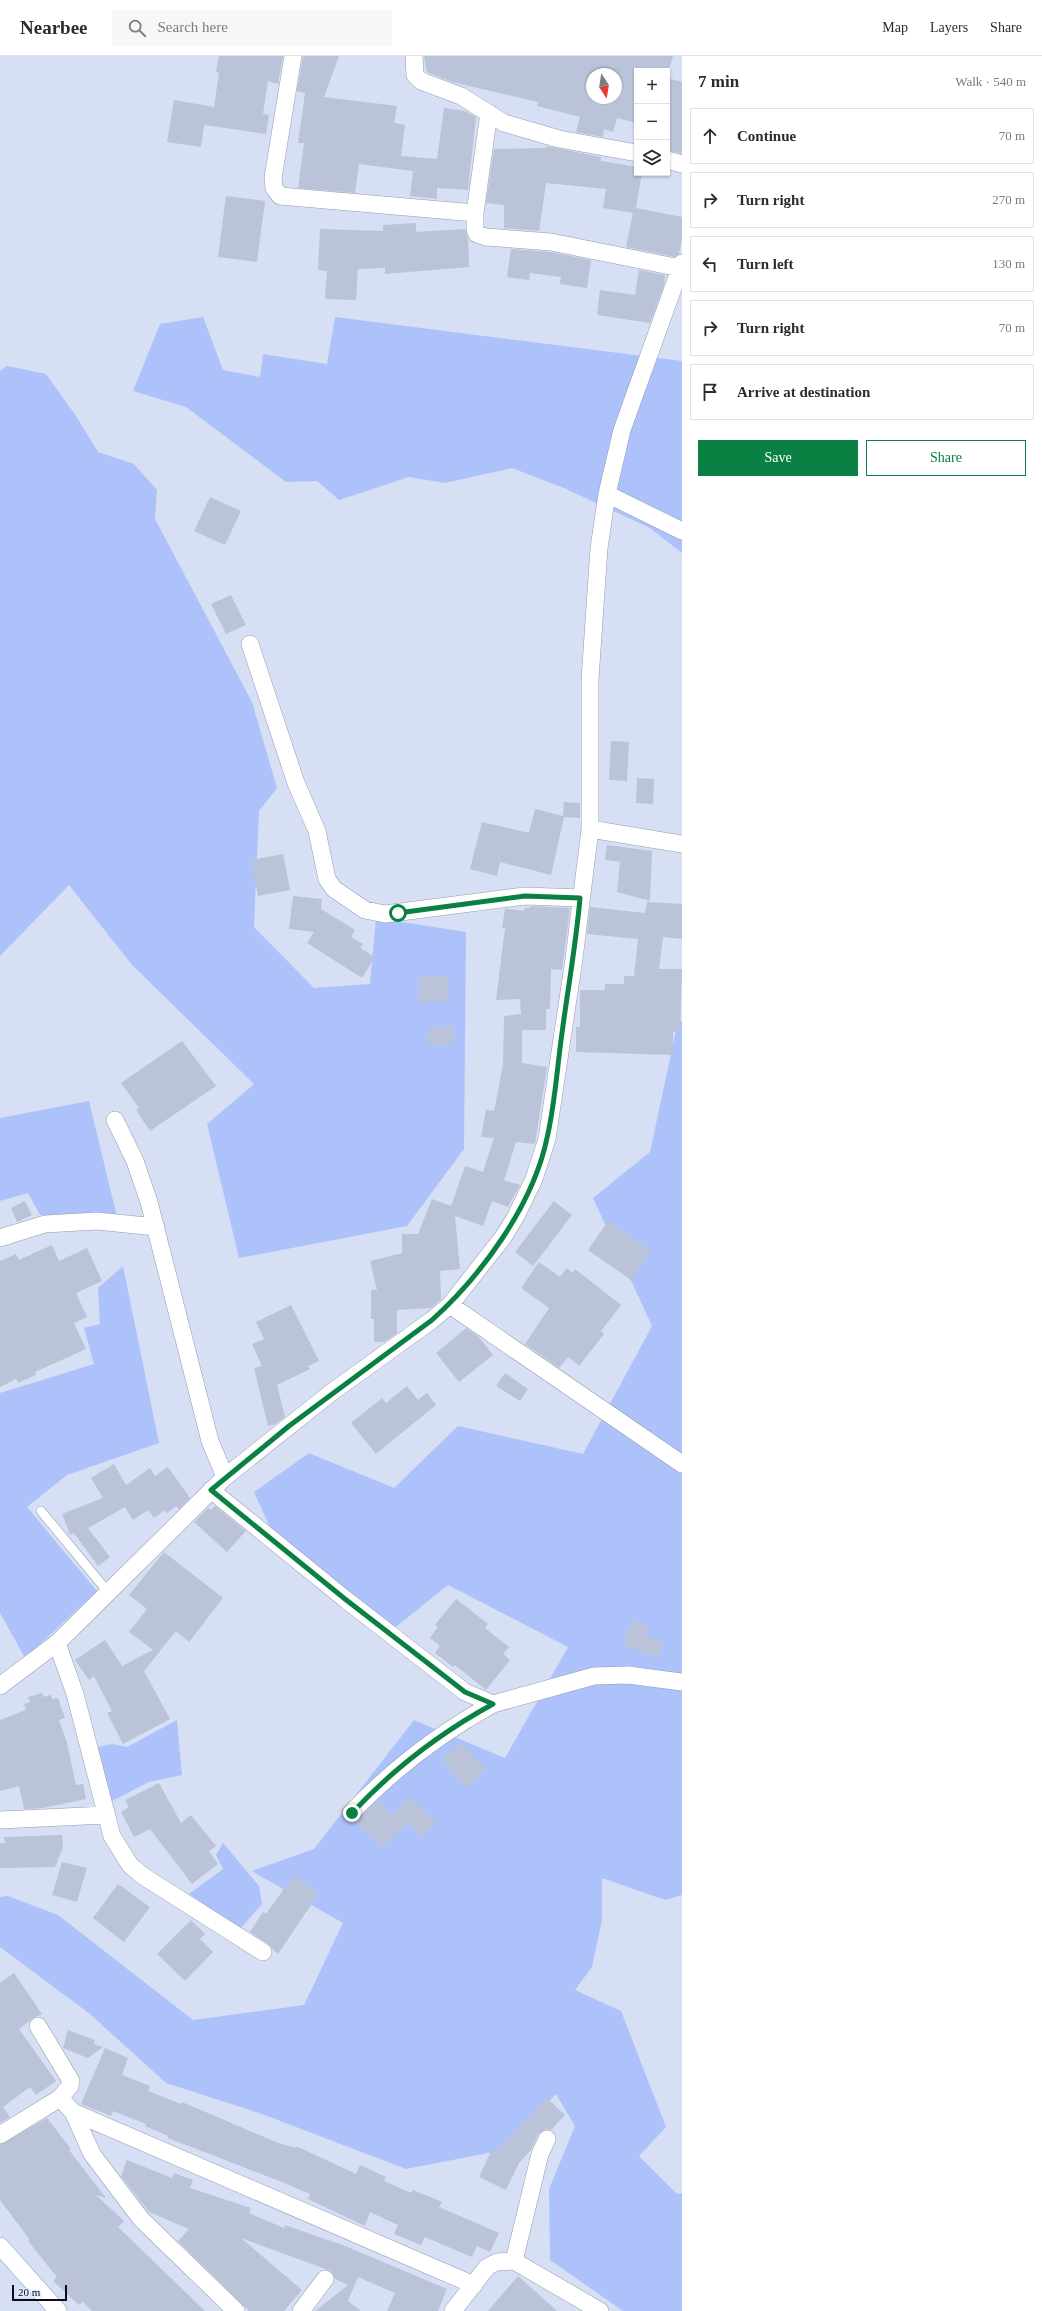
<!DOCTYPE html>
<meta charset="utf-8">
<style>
:root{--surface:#fff;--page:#f7f7f7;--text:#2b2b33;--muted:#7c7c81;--line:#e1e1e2;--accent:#0b8043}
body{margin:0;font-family:Georgia,serif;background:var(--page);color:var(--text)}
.controls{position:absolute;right:12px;top:12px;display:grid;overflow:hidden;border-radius:0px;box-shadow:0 1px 3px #0004}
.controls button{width:36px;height:36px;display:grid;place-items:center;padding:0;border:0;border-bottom:1px solid var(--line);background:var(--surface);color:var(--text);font:20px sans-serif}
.compass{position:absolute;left:586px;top:12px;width:36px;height:36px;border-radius:50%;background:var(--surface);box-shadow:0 1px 3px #0004;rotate:168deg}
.scale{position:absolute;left:12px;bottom:10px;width:55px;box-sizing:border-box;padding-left:4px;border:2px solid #0c0f16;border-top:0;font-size:11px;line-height:14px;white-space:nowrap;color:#0c0f16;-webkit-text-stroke:3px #e5ecfe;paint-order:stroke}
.stop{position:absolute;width:12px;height:12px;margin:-9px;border:3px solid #0b8043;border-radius:50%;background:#fff}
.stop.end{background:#0b8043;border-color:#fff;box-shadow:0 1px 4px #0008}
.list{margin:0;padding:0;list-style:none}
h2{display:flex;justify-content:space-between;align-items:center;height:52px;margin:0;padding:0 16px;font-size:17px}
h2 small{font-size:13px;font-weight:400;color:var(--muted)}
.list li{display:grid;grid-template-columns:26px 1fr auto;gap:12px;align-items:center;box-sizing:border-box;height:56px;margin:0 8px 8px;padding:0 8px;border:1px solid var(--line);border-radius:0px}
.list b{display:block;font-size:15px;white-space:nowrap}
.list em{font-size:13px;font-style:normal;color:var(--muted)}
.actions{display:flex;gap:8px;padding:12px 16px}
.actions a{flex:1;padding:9px 0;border:1px solid var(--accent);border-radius:0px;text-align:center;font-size:14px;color:var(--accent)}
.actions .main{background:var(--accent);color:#fff}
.icon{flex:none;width:22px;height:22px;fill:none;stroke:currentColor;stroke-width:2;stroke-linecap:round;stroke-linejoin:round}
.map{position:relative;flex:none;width:682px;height:2255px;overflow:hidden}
header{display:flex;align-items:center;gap:24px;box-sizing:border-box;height:56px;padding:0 20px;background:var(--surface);border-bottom:1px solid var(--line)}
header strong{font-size:19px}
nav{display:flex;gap:22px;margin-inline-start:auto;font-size:14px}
.search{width:280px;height:36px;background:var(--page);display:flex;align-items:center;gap:10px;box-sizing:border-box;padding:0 14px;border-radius:0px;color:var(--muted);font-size:15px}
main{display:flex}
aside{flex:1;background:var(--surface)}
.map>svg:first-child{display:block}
.green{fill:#adc2fb}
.building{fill:#bac3d7;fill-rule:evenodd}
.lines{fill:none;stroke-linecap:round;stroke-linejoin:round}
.service-casing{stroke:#949cb0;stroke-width:10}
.minor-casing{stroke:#949cb0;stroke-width:18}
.service{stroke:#fff;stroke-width:9}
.minor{stroke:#fff;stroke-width:17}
.route{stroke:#0b8043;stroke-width:5}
</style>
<header>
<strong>Nearbee</strong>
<div class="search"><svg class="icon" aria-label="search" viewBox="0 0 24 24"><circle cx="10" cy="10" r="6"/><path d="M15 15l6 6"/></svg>Search here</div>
<nav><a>Map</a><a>Layers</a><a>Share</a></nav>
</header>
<main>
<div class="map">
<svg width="682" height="2255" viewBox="0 0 682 2255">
<rect width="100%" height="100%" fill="#d6dff4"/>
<path class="green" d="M 203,261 L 223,314 L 260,321 L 263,298 L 327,308 L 335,261 L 682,305 L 682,497 L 650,472 L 564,432 L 512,412 L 445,427 L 409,421 L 339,444 L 317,425 L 286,426 L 186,351 L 133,335 L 160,268 Z
M 7,310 L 46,318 L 76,360 L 98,396 L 134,408 L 157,434 L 155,463 L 252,646 L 277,732 L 259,755 L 254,871 L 314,932 L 370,928 L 376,862 L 466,876 L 464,1093 L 407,1170 L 239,1202 L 207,1068 L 254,1028 L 132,909 L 69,829 L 0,900 L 0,315 Z
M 678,965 L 682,965 L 682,1839 L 665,1844 L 602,1822 L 602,1864 L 592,1911 L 575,1934 L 621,1955 L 666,2071 L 639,2100 L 677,2138 L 682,2137 L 682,2255 L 623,2255 L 550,2204 L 549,2133 L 575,2070 L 556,2038 L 504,2094 L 406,2113 L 262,2058 L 166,2027 L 90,1958 L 0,1891 L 0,1841 L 8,1840 L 58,1859 L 193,1964 L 304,1949 L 343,1867 L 252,1815 L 314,1793 L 414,1664 L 505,1702 L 568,1591 L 448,1529 L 392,1574 L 278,1489 L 254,1436 L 309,1397 L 394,1432 L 458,1370 L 583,1398 L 652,1270 L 593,1142 L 650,1096 Z
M 89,1045 L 117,1161 L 40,1159 L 28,1137 L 0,1145 L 0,1062 Z
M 123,1210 L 159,1387 L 67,1419 L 27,1451 L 97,1535 L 25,1602 L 0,1557 L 0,1337 L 94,1308 L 84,1272 L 100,1268 L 98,1232 Z
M 177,1664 L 182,1719 L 149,1726 L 108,1747 L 94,1692 L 112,1688 L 127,1691 Z
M 223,1787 L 259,1830 L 262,1848 L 240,1873 L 189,1838 L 223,1813 L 216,1799 Z"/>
<path class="building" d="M 219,0 L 283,0 L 278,28 L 268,25 L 263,58 L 269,59 L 266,78 L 204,69 L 201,91 L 167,86 L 174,44 L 214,51 L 219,17 L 216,16 Z
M 303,0 L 339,0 L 324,41 L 397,50 L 394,67 L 405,69 L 401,100 L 437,103 L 444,52 L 465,55 L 476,61 L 468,134 L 437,132 L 437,143 L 410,140 L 413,115 L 359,108 L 355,137 L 298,132 L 304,87 L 298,87 L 305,37 L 297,35 Z
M 424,0 L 673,0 L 669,15 L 637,15 L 637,67 L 617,62 L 613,76 L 604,73 L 603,81 L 576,76 L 580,61 L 537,50 L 538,46 L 452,26 L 427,16 ZM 592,18 L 616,18 L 616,42 L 592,42 Z
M 667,22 L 682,26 L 682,98 L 667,94 Z
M 546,90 L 601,101 L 601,105 L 637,111 L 637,117 L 642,117 L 636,152 L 682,161 L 682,182 L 679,198 L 675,201 L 626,191 L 633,157 L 603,152 L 606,133 L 546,127 L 539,175 L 504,172 L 504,149 L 486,147 L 494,93 L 546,92 Z
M 226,140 L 265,145 L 257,206 L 218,201 Z
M 416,167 L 416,176 L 465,173 L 468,182 L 469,211 L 385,218 L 385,212 L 358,213 L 356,244 L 325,243 L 327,215 L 318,214 L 320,173 L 383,175 L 383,169 Z
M 511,193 L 550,196 L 591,204 L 587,232 L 560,228 L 561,221 L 530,217 L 529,224 L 507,221 Z
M 639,214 L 665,219 L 664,229 L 650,267 L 597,259 L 600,234 L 635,239 Z
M 210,441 L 241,455 L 225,489 L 194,475 Z
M 231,539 L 246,569 L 226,578 L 211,548 Z
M 611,685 L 629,686 L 627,725 L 609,724 Z
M 637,722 L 654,723 L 653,748 L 636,747 Z
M 564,746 L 580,747 L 580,762 L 564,761 L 551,819 L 500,806 L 497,820 L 470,813 L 482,766 L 529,777 L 535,753 L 563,760 Z
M 607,789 L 652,795 L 650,845 L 617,836 L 620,806 L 605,804 Z
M 283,798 L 290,834 L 258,840 L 251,804 Z
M 293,840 L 322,843 L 321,853 L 355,874 L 351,881 L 363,888 L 360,892 L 375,901 L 362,922 L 307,887 L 314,876 L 289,873 Z
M 647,846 L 682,848 L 682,883 L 663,881 L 659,913 L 682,913 L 680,976 L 673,976 L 673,999 L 576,996 L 576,971 L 580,971 L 580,934 L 605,934 L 605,928 L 624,928 L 624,920 L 634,920 L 638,883 L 587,878 L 590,851 L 645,857 Z
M 531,850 L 570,852 L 562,914 L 551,913 L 550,953 L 546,953 L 546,974 L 522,974 L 522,1007 L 547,1011 L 535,1088 L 516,1086 L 504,1124 L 520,1129 L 508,1151 L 492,1145 L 483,1170 L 455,1160 L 460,1213 L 440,1215 L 441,1243 L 431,1252 L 397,1254 L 397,1277 L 384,1286 L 374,1286 L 374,1263 L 371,1263 L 371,1234 L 377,1234 L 370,1205 L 402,1197 L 402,1178 L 418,1178 L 432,1143 L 451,1150 L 465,1110 L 483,1116 L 494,1082 L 481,1081 L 486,1054 L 494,1055 L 499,1030 L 503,1008 L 504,960 L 521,958 L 520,943 L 496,944 L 505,872 L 502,872 L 505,853 L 524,855 L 525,852 L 530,852 Z
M 448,920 L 449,945 L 419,946 L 418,921 Z
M 452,969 L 454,986 L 430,990 L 427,973 Z
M 182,985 L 216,1030 L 150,1075 L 136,1054 L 139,1052 L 121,1027 Z
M 25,1145 L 32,1159 L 17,1166 L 11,1152 Z
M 554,1145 L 572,1159 L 533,1210 L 515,1196 Z
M 608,1165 L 651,1194 L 631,1224 L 588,1194 Z
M 52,1189 L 59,1205 L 87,1192 L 102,1225 L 76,1237 L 87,1261 L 74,1267 L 86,1293 L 35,1316 L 36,1319 L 18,1327 L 16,1323 L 0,1331 L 0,1205 L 16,1198 L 19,1204 Z
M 539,1206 L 560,1221 L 567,1212 L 573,1217 L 575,1213 L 621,1249 L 601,1275 L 604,1278 L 579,1310 L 568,1301 L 559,1312 L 525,1288 L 549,1252 L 521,1232 Z
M 291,1249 L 319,1305 L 308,1310 L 310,1313 L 277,1329 L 285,1361 L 275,1368 L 268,1370 L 254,1312 L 262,1310 L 252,1288 L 264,1283 L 256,1266 Z
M 466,1272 L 478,1280 L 493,1299 L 459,1326 L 436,1297 Z
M 505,1317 L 528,1333 L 520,1345 L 496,1330 Z
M 407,1330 L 418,1344 L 427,1337 L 436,1349 L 376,1398 L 351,1367 L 382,1342 L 386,1347 Z
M 114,1408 L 126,1429 L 150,1412 L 155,1420 L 168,1411 L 190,1442 L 179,1453 L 176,1450 L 167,1457 L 165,1454 L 154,1462 L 148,1454 L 133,1464 L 125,1451 L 88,1472 L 110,1501 L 98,1510 L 74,1477 L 70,1479 L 62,1458 L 103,1442 L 91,1422 Z
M 215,1450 L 246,1475 L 227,1496 L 194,1466 L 208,1452 L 211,1454 Z
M 164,1496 L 223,1542 L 189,1586 L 176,1575 L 144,1615 L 170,1663 L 123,1688 L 107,1657 L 112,1655 L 94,1620 L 89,1624 L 75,1604 L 105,1584 L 122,1610 L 153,1594 L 129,1576 L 147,1553 L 129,1539 Z
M 456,1543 L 488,1568 L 485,1572 L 509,1591 L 503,1598 L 510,1604 L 486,1634 L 455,1609 L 453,1611 L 435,1597 L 440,1590 L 430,1582 L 438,1571 L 435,1569 Z
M 632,1564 L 648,1569 L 645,1580 L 663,1586 L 658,1601 L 624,1590 Z
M 42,1637 L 44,1641 L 51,1639 L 52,1643 L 58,1642 L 65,1662 L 59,1664 L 67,1687 L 76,1729 L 83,1728 L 86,1743 L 43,1752 L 24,1753 L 19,1730 L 0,1735 L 0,1664 L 26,1654 L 24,1648 L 30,1646 L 28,1641 Z
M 460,1686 L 486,1714 L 466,1732 L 441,1704 Z
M 159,1727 L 181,1767 L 191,1759 L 216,1790 L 209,1795 L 218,1808 L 192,1828 L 150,1773 L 134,1781 L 121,1756 L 129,1751 L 125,1744 Z
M 409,1741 L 436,1765 L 422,1781 L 407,1767 L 383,1792 L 355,1766 L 378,1744 L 393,1759 Z
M 62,1779 L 63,1791 L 55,1811 L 0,1812 L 0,1787 L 5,1787 L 4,1781 Z
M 62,1806 L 87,1812 L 77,1846 L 52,1839 Z
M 294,1819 L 319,1837 L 278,1898 L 268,1888 L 250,1876 L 263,1856 L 266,1858 Z
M 118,1828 L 150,1851 L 124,1886 L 93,1862 Z
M 191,1864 L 205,1878 L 200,1883 L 213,1896 L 185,1925 L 157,1898 Z
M 14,1917 L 42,1958 L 33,1962 L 19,1973 L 56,2025 L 36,2039 L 30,2031 L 3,2051 L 10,2061 L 0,2067 L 0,1927 Z
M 68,1974 L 95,1984 L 94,1988 L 103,1991 L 88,2002 L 63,1992 Z
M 105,1992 L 128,2002 L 122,2019 L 150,2030 L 148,2035 L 181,2048 L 182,2046 L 276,2086 L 295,2092 L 296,2090 L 356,2118 L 360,2109 L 386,2121 L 384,2125 L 411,2137 L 413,2134 L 442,2146 L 439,2151 L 499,2177 L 490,2196 L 477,2190 L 472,2201 L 425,2181 L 421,2189 L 394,2178 L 398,2169 L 370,2156 L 365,2170 L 308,2143 L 310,2138 L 282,2126 L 168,2082 L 168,2080 L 145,2070 L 146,2068 L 113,2055 L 111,2060 L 81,2048 Z
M 547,2042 L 565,2059 L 551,2074 L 546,2073 L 538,2078 L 531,2094 L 519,2107 L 506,2134 L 479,2121 L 492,2093 L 496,2095 Z
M 47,2062 L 71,2093 L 69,2094 L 106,2142 L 96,2139 L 124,2165 L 118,2171 L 205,2255 L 92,2255 L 83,2246 L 79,2249 L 53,2225 L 57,2221 L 28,2185 L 30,2184 L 0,2144 L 0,2089 Z
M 127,2104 L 172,2122 L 174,2117 L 193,2124 L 190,2132 L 251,2152 L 249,2157 L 284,2172 L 285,2169 L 345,2190 L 447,2233 L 438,2255 L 387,2255 L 395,2237 L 358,2221 L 348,2245 L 361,2255 L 315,2255 L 348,2229 L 335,2223 L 331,2215 L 241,2182 L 302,2234 L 284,2255 L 249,2255 L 178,2185 L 189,2173 L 149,2156 L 121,2120 Z
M 518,2220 L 557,2255 L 488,2255 Z"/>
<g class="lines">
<defs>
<path id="service" d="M 41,1455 L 108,1536"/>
<path id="minor" d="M 293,0 L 273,122 L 274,132 L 280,140 L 475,157
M 414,0 L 415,19 L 421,25 L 461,40 L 504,67 L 559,83 L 637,97
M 489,57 L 475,157 L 475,173 L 477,178 L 486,181 L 551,186 L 680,212
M 667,104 L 682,108
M 607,438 L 682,475
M 250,588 L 296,727 L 317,775 L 327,823 L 334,833 L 365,854 L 385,858 L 525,840 L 581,842
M 590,773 L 682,788
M 115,1064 L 135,1105 L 149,1146 L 210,1385 L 225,1421
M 0,1182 L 45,1168 L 97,1165 L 156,1171
M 450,1249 L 682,1408
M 211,1434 L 345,1543 L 465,1636 L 493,1648 L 594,1620 L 628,1619 L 682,1626
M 57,1587 L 75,1638 L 112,1780 L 130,1809 L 143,1820 L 263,1896
M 0,1630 L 57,1587 L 225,1421 L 332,1336 L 432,1264 L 450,1249 L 504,1180 L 516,1160 L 534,1123 L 547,1083 L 574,903 L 590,773 L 590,623 L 599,492 L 607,438 L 622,374 L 682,207
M 351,1757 C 393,1713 440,1677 493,1648
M 0,1764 L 106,1759
M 60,2042 L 73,2056 L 474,2229
M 73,2056 L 92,2098 L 141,2163 L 236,2255
M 0,2079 L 60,2042 L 70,2030 L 71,2025 L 38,1970
M 0,2190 L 58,2255
M 514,2205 L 540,2098 L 547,2083
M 301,2255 L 325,2223
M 453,2255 L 487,2211 L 497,2206 L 514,2205 L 600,2255"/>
</defs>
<use href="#service" class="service-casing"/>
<use href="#minor" class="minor-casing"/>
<use href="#service" class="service"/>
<use href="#minor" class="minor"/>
</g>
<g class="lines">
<path class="route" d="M 352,1757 C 393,1713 440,1677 493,1648 L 465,1636 L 345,1543 L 211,1434 L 289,1370 L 432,1264 C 482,1219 533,1149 547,1082 C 555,1048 557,1012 562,977 C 568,932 576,888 580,842 L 525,840 L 398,857"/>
</g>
</svg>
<div class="controls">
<button>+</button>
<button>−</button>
<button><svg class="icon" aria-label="layers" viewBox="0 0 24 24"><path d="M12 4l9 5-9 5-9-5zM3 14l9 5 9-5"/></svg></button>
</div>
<svg class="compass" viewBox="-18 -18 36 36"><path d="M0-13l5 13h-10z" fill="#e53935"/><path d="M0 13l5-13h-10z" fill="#7c7c81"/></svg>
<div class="scale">20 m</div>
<div class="stop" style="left:398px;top:857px"></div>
<div class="stop end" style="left:352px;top:1757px"></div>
</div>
<aside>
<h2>7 min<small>Walk · 540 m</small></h2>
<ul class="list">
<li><svg class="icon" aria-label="ahead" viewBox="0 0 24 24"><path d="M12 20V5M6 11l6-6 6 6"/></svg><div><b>Continue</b></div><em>70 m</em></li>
<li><svg class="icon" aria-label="right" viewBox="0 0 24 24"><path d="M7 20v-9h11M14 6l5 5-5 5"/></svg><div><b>Turn right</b></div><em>270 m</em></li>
<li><svg class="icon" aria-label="left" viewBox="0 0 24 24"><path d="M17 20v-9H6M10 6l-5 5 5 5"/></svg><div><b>Turn left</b></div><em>130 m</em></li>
<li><svg class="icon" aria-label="right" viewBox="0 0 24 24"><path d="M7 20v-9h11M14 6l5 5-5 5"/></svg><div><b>Turn right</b></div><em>70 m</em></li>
<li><svg class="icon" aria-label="arrive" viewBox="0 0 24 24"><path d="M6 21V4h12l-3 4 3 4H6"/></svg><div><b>Arrive at destination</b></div></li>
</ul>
<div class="actions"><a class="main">Save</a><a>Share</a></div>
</aside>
</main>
